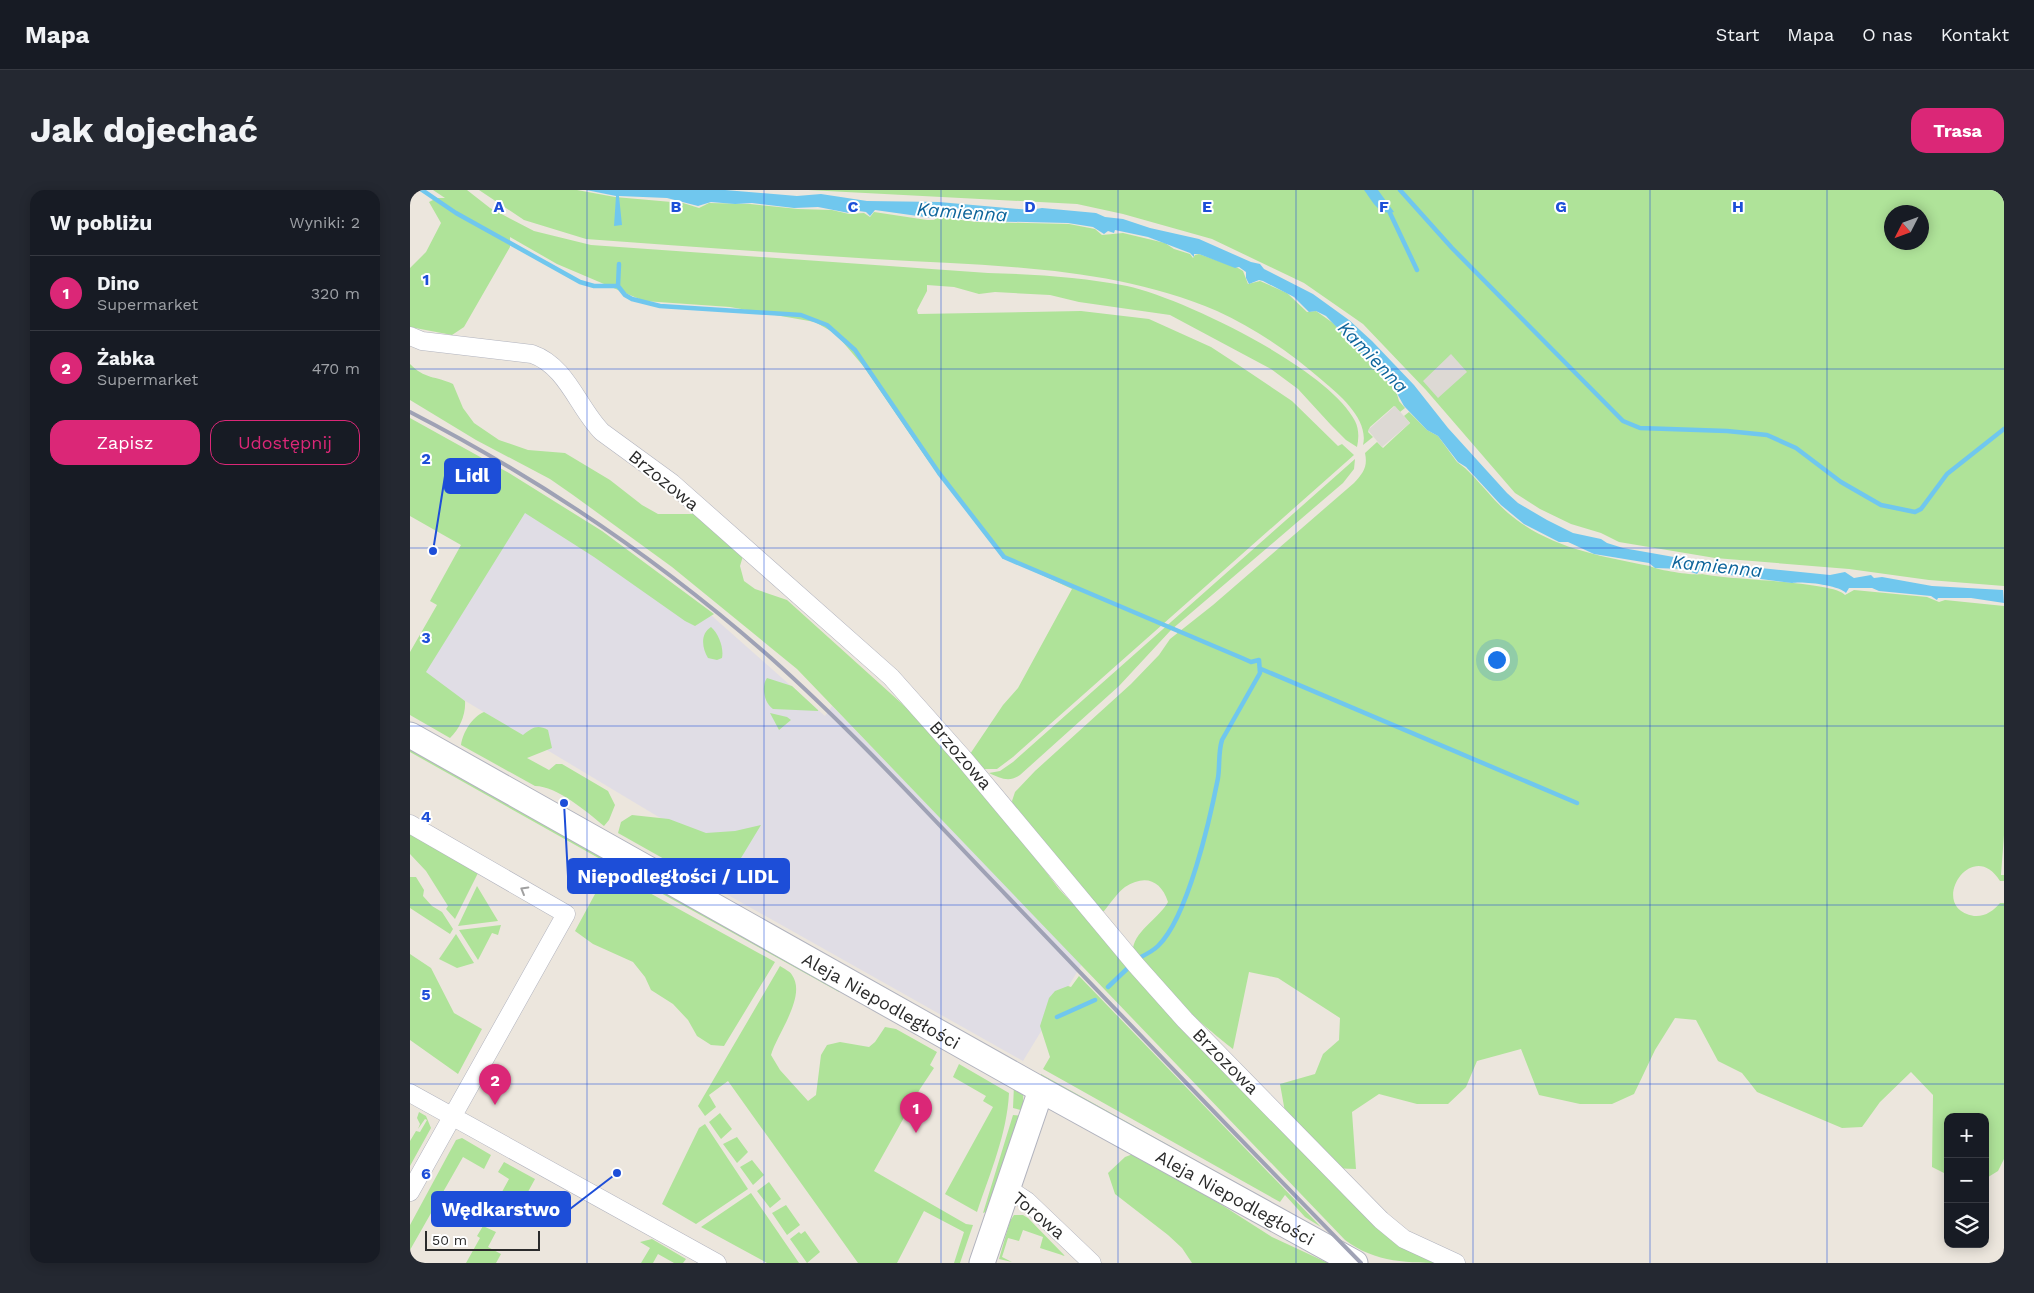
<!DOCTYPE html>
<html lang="pl">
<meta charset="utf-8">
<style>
:root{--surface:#171b24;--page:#242831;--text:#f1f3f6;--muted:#9ea1a6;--line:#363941;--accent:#db2777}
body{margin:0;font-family:"Work Sans",sans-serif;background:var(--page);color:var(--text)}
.controls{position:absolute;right:15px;bottom:15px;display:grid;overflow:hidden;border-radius:10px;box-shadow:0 2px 12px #0003}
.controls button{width:45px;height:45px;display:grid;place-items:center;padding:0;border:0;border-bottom:1px solid var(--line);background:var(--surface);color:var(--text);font:25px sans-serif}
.compass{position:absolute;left:1474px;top:15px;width:45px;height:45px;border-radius:50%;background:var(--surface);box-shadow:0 2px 12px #0003;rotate:228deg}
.scale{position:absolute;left:15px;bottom:12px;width:115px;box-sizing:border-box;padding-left:5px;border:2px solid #2b2b2b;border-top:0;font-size:14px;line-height:18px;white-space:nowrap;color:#2b2b2b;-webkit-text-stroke:4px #fff;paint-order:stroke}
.you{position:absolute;left:1086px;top:469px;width:18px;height:18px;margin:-12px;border:4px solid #fff;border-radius:50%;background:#1a73e8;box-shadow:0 0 0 8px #1a73e833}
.badge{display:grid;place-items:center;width:32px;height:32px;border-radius:50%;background:var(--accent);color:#fff;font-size:16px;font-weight:700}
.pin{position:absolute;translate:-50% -41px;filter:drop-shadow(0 1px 2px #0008)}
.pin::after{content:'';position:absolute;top:26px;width:18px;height:15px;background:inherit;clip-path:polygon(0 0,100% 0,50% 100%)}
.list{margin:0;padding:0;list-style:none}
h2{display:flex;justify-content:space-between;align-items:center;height:65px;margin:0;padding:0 20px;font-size:21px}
h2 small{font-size:16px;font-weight:400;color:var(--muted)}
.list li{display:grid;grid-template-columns:32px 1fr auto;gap:15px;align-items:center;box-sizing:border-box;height:75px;padding:0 20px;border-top:1px solid var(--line)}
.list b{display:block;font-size:19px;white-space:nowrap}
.list p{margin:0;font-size:16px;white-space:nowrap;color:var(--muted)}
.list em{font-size:16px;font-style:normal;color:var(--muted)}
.actions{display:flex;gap:10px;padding:15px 20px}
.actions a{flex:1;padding:11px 0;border:1px solid var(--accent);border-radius:15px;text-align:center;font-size:18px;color:var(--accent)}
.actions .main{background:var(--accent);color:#fff}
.icon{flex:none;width:28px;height:28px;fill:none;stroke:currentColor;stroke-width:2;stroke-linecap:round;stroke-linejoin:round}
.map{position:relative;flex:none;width:1594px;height:1073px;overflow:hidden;border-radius:15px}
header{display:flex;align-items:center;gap:30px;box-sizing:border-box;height:70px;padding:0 25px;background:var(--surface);border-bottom:1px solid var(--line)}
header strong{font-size:24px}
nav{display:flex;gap:28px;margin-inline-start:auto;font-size:18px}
.intro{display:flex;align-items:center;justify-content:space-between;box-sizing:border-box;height:120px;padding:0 30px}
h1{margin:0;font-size:35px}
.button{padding:12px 22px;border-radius:15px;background:var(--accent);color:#fff;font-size:18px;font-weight:700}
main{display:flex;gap:30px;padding:0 30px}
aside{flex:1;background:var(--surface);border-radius:15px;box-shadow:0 2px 12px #0003}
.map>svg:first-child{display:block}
.industrial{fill:#e0dde5}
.green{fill:#afe399;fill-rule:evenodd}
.plaza{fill:#ddd9d4}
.water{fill:#70c7ee}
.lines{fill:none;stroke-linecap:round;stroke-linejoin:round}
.stream{stroke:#70c7ee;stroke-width:4.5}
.street-casing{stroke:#b1b3be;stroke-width:19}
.secondary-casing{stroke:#b1b3be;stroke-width:27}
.street{stroke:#fff;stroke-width:18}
.secondary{stroke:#fff;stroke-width:25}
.rail{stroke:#9fa2b5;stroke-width:4}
.oneway{stroke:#a0a0a0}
.grid{fill:none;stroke:#1d4ed8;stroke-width:1;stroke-opacity:0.55}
.labels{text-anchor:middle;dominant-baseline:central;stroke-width:4;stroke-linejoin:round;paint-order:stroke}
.street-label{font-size:18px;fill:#2b2b2b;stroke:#fff}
.water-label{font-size:19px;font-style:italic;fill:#0e659b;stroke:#fff}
.grid-label{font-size:16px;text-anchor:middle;font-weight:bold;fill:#1d4ed8;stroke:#fff;stroke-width:4;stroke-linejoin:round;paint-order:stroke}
.leader{fill:none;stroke:#1d4ed8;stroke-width:2}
.callout-dot{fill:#1d4ed8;stroke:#fff;stroke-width:2}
.callout{fill:#1d4ed8;stroke:#1d4ed8;stroke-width:2}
.callout-label{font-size:19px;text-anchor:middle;font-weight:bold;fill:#fff}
</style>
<header>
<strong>Mapa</strong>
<nav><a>Start</a><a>Mapa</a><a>O nas</a><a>Kontakt</a></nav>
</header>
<div class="intro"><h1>Jak dojechać</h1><a class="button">Trasa</a></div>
<main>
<aside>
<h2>W pobliżu<small>Wyniki: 2</small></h2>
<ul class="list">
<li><span class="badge">1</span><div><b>Dino</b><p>Supermarket</p></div><em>320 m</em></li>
<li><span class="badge">2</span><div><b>Żabka</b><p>Supermarket</p></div><em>470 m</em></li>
</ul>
<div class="actions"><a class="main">Zapisz</a><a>Udostępnij</a></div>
</aside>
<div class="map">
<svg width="1594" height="1073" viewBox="0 0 1594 1073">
<rect width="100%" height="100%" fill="#ece6dd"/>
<path class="industrial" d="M 113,313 L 302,426 L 415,526 L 422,516 L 672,774 L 613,871 L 311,701 L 327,674 L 12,485 Z"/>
<path class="green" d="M 23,0 L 57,0 L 80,18 L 124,41 L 181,55 L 578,83 C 624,84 672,87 717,96 C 773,108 919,179 945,231 C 949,239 949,248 947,257 L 936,250 L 921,235 L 888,199 L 861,179 L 760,125 L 669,112 L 640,105 L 585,102 L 569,104 L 544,97 L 517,95 L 517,101 L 507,120 L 508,124 L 671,121 L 739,129 L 801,157 L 827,174 L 882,211 L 928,256 L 932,254 L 944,265 L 603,567 L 587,579 L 571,579 L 558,567 L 593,515 L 608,498 L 662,399 L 591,366 L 517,269 L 454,177 L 426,144 L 405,132 L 320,117 L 234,111 L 147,74 L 100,47 L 100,57 L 54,137 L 42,145 L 0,137 L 0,78 L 16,62 L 31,33 L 19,12 L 27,8 L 35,8 Z
M 69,0 L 167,0 L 205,7 L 273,13 L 289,18 L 299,13 L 340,14 L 388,19 L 422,20 L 439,24 L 454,23 L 460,27 L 464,22 L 517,30 L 524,30 L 528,27 L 567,32 L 659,34 L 685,39 L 692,45 L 713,43 L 755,53 L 764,59 L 780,64 L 783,68 L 785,65 L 789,64 L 828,78 L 833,81 L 838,94 L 850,91 L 877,103 L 897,122 L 906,121 L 923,133 L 961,173 L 986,201 L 989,211 L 995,218 L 990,222 L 984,216 L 960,237 L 958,242 L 963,247 L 953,255 C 959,230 931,206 913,191 C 882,164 845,138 807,121 C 700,75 579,76 464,69 C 368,63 272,56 176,49 L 114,30 Z
M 398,0 L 1594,0 L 1594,396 L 1519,390 L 1439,379 L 1305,368 L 1209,352 L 1191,343 L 1161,334 L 1130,319 L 1105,303 L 1016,200 L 953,134 L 894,93 L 802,49 L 713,24 L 667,14 ZM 1482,22 L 1512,22 L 1512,52 L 1482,52 Z
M 0,174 C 14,189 26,186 43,194 L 53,218 L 64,233 L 89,250 L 118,260 L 155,263 L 200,290 L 232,315 L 248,324 L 287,324 L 333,366 L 330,376 L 334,391 L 345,399 L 377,410 L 500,521 L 606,642 L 649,699 L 876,943 L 1036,1073 C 1000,1073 965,1073 935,1050 L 387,479 L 262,377 L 163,305 L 140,289 L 66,250 L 0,210 Z
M 999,222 L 1017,240 L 1028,246 L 1047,272 L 1055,278 C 1070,292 1083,310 1098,323 C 1138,357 1188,366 1240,376 C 1246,380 1285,386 1292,384 C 1316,390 1424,391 1435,405 L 1444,400 L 1517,407 L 1529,412 L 1535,410 L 1594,416 L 1594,645 L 1591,685 L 1594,685 L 1594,691 L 1590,691 C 1562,645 1516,718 1564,726 C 1575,727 1583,721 1590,713 L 1594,713 L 1594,969 L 1588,981 L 1575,989 L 1575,927 L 1538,927 L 1538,985 L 1522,977 L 1523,905 L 1501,882 L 1470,912 L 1452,937 L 1432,938 L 1347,902 L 1332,883 L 1308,871 L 1286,830 L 1265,828 L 1245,860 L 1224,904 L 1202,914 L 1170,914 L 1129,905 L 1111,859 L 1067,871 L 1056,897 L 1038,914 L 1007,914 L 969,904 L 942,922 L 946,979 L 919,978 L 875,922 L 870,894 L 905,884 L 913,864 L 929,850 L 930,828 L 868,788 L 839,782 L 823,859 C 806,846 720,775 723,758 C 726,740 750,727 758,712 C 751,690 735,684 715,697 C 709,701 699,715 694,721 L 688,721 L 643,662 L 605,621 L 602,611 L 605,602 L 625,581 L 721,494 L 749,465 L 760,449 L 803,415 L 944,293 C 953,283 958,277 955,263 L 967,252 L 973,258 L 1000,233 L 994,226 Z
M 0,228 L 99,283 L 192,341 L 304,424 L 285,436 L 275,431 L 184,367 L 115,323 L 16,482 L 55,511 C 56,524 50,539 40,548 L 0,525 L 0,462 L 27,415 L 20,411 L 51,355 L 0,326 Z
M 945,269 L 944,279 L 933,293 L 761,440 L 709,496 L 610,585 C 599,593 590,588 579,583 L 590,581 L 603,572 Z
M 301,437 C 309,444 314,458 312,468 L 307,470 L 298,468 C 292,458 290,444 301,437 Z
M 357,488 L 382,496 L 409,521 L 363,519 C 354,513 351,496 357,488 Z
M 74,522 L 113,545 C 122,538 127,534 138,540 L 142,558 L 117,568 L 139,580 L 146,574 L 152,574 L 198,601 L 205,615 L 199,630 L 194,636 C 177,622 147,596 125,596 L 51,555 C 53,542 62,527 74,522 Z
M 360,523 L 377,527 L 381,530 L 369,540 Z
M 0,558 L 194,667 L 192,670 L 0,562 Z
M 222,625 L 259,629 L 296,643 L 325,641 L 351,635 L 311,701 L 208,643 L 211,632 Z
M 0,640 L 69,681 L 45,729 L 36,719 L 38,716 L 16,681 L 0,664 Z
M 206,672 L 431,799 L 429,802 L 204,677 Z
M 198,680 L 365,772 L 314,856 L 301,855 L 287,846 L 278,830 L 263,814 L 241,800 L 235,787 L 223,772 L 183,754 L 165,741 Z
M 0,687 L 6,687 L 14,700 L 13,706 L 22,716 L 32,722 L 43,739 L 40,744 L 0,718 Z
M 67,696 L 88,731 L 48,736 Z
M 91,735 L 88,745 L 82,743 L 68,770 L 49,740 Z
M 46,744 L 64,773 L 47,778 L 29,769 Z
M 0,764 L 21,778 L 44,823 L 72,839 L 48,884 L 0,850 Z
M 370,776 C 374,779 380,781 382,785 C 397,806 367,844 361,865 L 370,880 L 398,911 L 406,905 L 411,865 L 417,855 L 430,852 L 459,857 L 465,852 L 475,837 L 486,839 L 527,862 L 520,875 L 524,878 L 510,899 L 464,981 L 556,1034 L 563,1035 L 550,1073 L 544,1073 L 554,1042 L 514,1021 L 487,1073 L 448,1073 L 318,891 L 299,905 L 306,917 L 295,926 L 288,916 Z
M 669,786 L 911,1037 L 895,1027 L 875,1005 L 870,1012 L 633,879 L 640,867 L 630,836 L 639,808 L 645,801 L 658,796 L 661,797 Z
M 549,874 L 599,903 C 597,944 580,983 567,1022 L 535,1004 L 583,917 L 573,911 L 576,906 L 543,887 Z
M 631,884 L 866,1015 L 631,887 Z
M 604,895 L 613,904 L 614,921 L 603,918 Z
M 9,922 L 16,926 L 21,938 L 0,976 L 0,951 L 6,941 L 10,942 L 17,930 L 15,929 L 8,939 L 10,934 L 7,928 Z
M 310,923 L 322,939 L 311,949 L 299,932 Z
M 603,925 L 612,926 L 578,1021 L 573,1023 Z
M 295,934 L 338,999 L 286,1034 L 252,1014 L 289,938 Z
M 327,947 L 338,962 L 327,973 L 313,954 Z
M 52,948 L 81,965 L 74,979 L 53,967 L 0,1060 L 0,1035 L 46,950 Z
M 723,964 L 779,994 L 862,1047 L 918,1073 L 782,1073 L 772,1058 L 758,1045 L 705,1004 L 698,983 L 715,967 Z
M 342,970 L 354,985 L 343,995 L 330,977 Z
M 94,972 L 125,989 L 113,1011 L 106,1007 L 89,1037 L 76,1029 L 79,1024 L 83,1025 L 90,1012 L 87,1011 L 99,989 L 88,982 Z
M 359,992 L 371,1009 L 360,1018 L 347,1001 Z
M 341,1003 L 389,1073 L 357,1073 L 291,1037 Z
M 376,1015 L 390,1035 L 377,1045 L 362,1023 Z
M 604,1025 L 613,1025 L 618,1028 L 655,1066 L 630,1058 L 633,1047 L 613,1040 L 609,1051 L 598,1048 L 592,1067 L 602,1072 L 589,1069 L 600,1031 Z
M 73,1036 L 86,1042 L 78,1057 L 91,1064 L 86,1073 L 56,1073 L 70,1048 L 67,1046 Z
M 395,1041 L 410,1062 L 397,1073 L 380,1049 L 389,1042 L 391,1044 Z
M 242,1049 L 276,1069 L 273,1073 L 264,1073 L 248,1064 L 243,1073 L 231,1073 L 240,1058 L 230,1052 Z"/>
<path class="plaza" d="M 1041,164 L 1057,182 L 1028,208 L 1013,191 Z
M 985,216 L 1000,233 L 972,257 L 958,240 Z"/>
<path class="water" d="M 176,0 L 315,0 L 387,6 L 411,4 L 457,11 L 529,12 L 620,20 L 632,18 L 686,23 L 695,27 L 713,29 L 740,38 L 789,49 L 841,72 L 850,74 L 854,79 L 903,104 L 939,130 L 962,151 L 1004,195 L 1038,238 L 1097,303 L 1108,313 L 1137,330 L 1163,343 L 1191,349 L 1197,353 L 1213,358 L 1292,372 L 1420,385 L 1435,382 L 1444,388 L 1461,385 L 1464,388 L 1472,387 L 1522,396 L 1593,400 L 1594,413 L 1561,408 L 1528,408 L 1527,410 L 1521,406 L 1469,401 L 1462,398 L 1439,398 L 1436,403 C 1429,395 1392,391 1382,393 L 1289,381 L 1287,384 L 1272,379 L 1245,378 L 1239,373 L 1184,364 L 1158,352 L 1149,352 L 1114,334 L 1091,315 L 1056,277 L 1048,272 L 1028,246 L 1017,240 L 994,216 L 983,196 L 916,126 L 906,121 L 899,122 L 884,107 L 853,91 L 849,90 L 839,94 L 836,88 L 836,82 L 829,77 L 825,78 L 789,64 L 784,64 L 784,67 L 780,63 L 738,47 L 705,40 L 704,43 L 698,41 L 694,44 L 683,37 L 658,33 L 567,31 L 528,26 L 522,28 L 465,20 L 460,26 L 456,22 L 442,20 L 439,23 L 408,17 L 384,18 L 342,13 L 325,14 L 301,12 L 288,16 L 257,8 L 209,6 L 212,35 L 204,36 L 206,6 Z
M 954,0 L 968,0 L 984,22 C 968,26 962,10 954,0 Z"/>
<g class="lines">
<path class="stream" d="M 12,0 L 46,23 L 170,92 L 184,96 L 208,96
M 990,0 L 1042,58 L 1213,231 L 1230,238 L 1317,241 L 1357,245 L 1386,258 L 1431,292 L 1471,315 L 1505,322 L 1511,319 L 1537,284 L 1594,239
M 980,23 L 1007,80
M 209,74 L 208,96 L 215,105 L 222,109 L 250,116 L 391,125 L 417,135 L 445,160 L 529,283 L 594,367 L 832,468 L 841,472 L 849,470 L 850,483 L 812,550 C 808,563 810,575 808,588 C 800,629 778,727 748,756 C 743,761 735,765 729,768
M 851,479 L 1167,613
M 698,797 L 719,777
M 647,827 L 685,810"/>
<defs>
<path id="street" d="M 0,146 L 12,151 L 122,164 C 157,176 168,218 192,242 L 262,293 L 481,487 L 554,569 L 726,775 L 775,830 L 971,1030 L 994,1049 L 1046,1073
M 0,634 L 156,724 L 0,1002
M 0,903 L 307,1073
M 597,998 L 617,1011 L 682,1073"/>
<g id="secondary">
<path id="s1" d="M 0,545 L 631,900 L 945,1073"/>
<path d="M 572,1073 L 631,900"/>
</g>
</defs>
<use href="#street" class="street-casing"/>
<use href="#secondary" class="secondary-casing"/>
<use href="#street" class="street"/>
<use href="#secondary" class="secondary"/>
<path class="rail" d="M 0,222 C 130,289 251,371 361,468 C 445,543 520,626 597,706 C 715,829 832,952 951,1073"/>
</g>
<defs><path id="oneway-chevron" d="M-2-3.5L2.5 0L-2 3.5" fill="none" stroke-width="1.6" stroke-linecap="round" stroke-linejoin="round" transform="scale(1.25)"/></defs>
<use class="oneway" href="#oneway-chevron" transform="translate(114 700) rotate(-150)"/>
<path class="grid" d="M 177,0 L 177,1073M 354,0 L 354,1073M 531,0 L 531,1073M 708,0 L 708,1073M 886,0 L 886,1073M 1063,0 L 1063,1073M 1240,0 L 1240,1073M 1417,0 L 1417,1073M 0,179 L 1594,179M 0,358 L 1594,358M 0,536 L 1594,536M 0,715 L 1594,715M 0,894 L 1594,894"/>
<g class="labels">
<g class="street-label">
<text transform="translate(254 290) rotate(39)">Brzozowa</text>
<text transform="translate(551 565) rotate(49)">Brzozowa</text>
<text stroke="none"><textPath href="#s1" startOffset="541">Aleja Niepodległości</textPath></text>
<text transform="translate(816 871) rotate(45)">Brzozowa</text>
<text stroke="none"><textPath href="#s1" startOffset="946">Aleja Niepodległości</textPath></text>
<text transform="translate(629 1025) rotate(40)">Torowa</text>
</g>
<g class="water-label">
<text transform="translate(552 22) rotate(4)">Kamienna</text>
<text transform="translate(963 167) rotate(46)">Kamienna</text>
<text transform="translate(1307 376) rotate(6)">Kamienna</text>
</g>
</g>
<g class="grid-label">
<text x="89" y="22">A</text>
<text x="266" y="22">B</text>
<text x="443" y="22">C</text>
<text x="620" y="22">D</text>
<text x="797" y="22">E</text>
<text x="974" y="22">F</text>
<text x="1151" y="22">G</text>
<text x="1328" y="22">H</text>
<text x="16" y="95">1</text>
<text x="16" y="274">2</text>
<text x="16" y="453">3</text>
<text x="16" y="632">4</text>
<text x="16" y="810">5</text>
<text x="16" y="989">6</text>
</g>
<path class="leader" d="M23 361L35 286M154 613L158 686M207 983L160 1019"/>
<g class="callout-dot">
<circle cx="23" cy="361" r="5"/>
<circle cx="154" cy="613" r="5"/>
<circle cx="207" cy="983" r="5"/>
</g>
<g class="callout">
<rect x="35" y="269" width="55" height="34" rx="5"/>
<rect x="158" y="669" width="221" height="34" rx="5"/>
<rect x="22" y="1002" width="138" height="34" rx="5"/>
</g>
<g class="callout-label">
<text x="62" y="292">Lidl</text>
<text x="268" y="693">Niepodległości / LIDL</text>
<text x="91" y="1026">Wędkarstwo</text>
</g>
</svg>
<div class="controls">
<button>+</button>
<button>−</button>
<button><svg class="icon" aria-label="layers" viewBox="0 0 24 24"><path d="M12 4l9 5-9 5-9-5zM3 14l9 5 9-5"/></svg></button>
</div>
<svg class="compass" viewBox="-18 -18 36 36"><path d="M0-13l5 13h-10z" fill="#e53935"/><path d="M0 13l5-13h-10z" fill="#9ea1a6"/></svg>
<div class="scale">50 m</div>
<div class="you"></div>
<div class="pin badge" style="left:506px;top:943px">1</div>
<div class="pin badge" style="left:85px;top:915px">2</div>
</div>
</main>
